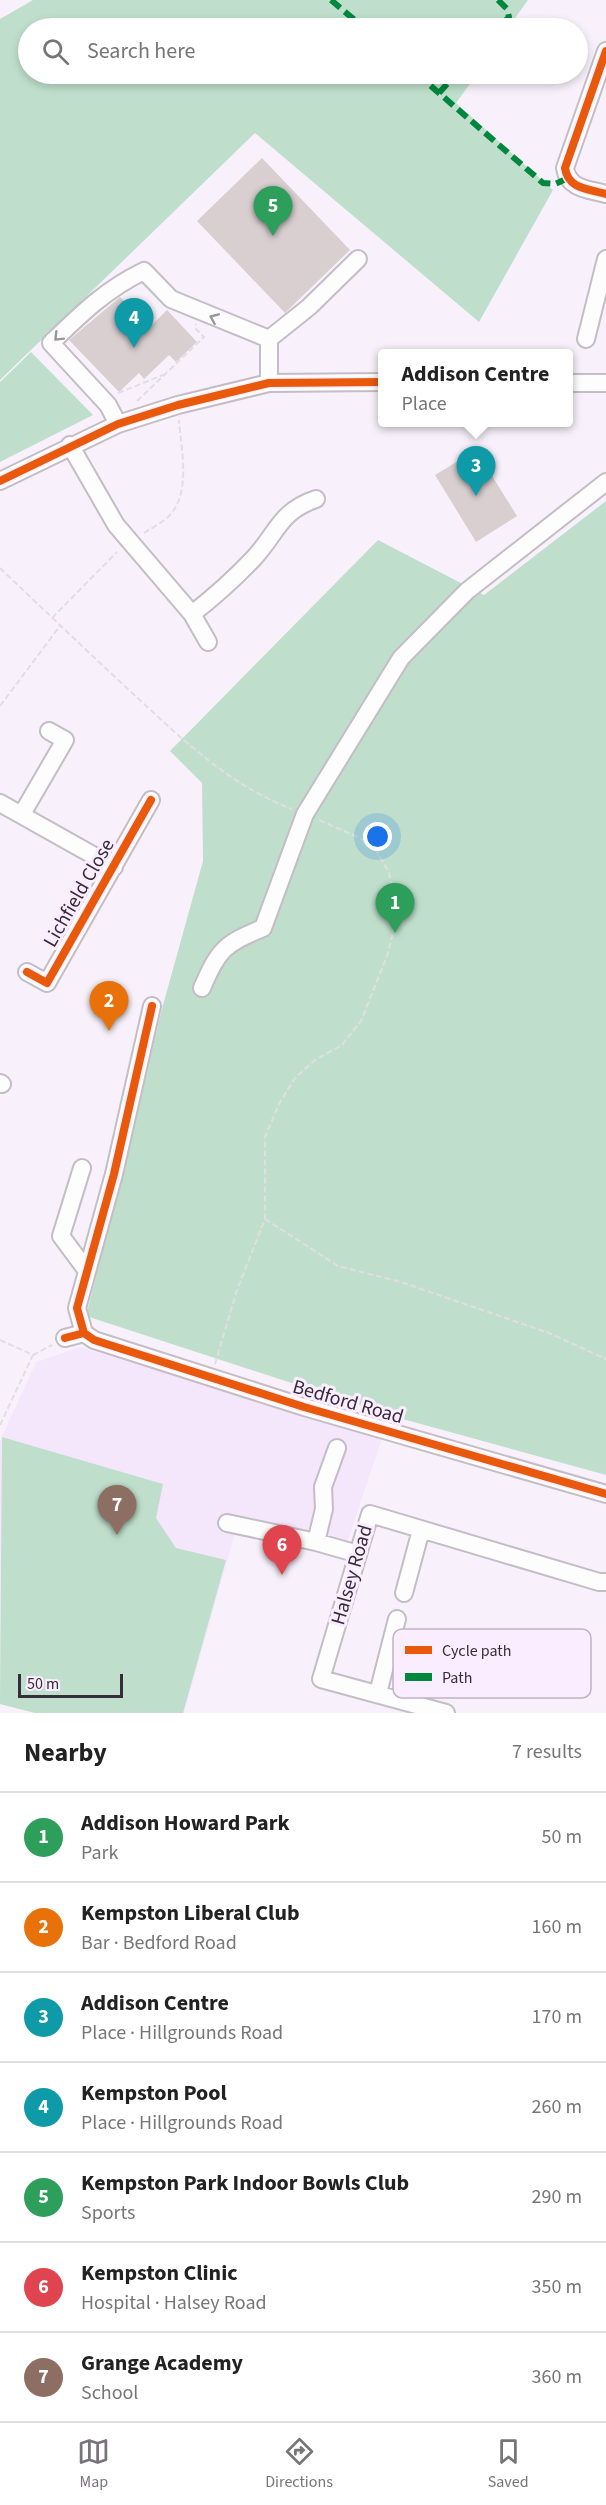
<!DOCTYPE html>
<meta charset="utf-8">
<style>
:root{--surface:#fff;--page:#f6f6f6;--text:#222;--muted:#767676;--line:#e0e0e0;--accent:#79727d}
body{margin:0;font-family:"Source Sans 3",sans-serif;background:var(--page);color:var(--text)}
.scale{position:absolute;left:18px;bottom:15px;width:105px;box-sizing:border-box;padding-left:6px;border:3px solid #352d39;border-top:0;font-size:16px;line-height:21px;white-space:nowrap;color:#352d39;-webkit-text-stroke:4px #faedff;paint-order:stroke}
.you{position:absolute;left:378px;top:837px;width:21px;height:21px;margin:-15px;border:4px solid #fff;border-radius:50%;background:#1a73e8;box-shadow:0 0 0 9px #1a73e833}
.badge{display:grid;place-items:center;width:39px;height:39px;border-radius:50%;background:var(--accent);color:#fff;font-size:20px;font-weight:700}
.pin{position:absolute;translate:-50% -50px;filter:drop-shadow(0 2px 3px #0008)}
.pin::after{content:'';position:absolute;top:32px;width:21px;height:18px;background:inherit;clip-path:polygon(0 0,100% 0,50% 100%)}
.popup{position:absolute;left:378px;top:349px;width:195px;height:78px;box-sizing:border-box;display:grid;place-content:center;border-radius:6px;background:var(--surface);filter:drop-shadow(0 2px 4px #0005);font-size:20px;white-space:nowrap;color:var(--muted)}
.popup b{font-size:22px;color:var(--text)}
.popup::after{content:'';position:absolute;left:50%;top:100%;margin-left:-12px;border:12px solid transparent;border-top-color:var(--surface)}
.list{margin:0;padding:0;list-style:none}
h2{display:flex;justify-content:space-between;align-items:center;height:78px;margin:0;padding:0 24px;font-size:26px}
h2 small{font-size:20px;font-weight:400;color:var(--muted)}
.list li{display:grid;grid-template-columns:39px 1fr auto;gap:18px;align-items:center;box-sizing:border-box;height:90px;padding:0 24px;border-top:2px solid var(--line)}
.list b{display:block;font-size:22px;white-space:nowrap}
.list p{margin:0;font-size:20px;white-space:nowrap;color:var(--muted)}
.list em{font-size:20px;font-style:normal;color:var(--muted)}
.icon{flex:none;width:33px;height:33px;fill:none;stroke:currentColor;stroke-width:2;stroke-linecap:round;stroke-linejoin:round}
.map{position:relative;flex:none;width:606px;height:1713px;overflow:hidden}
.search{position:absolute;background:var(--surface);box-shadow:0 3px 9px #0003;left:18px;right:18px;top:18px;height:66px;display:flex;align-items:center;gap:15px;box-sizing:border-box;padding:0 21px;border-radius:33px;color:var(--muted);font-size:22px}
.sheet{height:708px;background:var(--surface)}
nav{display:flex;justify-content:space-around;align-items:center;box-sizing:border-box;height:84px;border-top:2px solid var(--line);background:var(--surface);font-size:16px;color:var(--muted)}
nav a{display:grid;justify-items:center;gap:3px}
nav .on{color:var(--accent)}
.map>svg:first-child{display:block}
.built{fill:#f5e7fb}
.green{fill:#bfdfcc}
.building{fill:#d9cfd1}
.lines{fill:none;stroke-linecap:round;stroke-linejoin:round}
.minor-casing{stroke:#c4bdc6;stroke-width:20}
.path{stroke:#e1dee2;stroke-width:2;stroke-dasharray:6 3;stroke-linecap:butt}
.minor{stroke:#fefdfe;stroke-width:16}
.quiet{stroke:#00873e;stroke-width:6;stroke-dasharray:12 6;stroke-linecap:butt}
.cycleway-casing{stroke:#faedff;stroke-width:11}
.cycleway{stroke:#e8590c;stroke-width:8}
.oneway{stroke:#9a959c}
.labels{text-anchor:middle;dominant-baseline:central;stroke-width:6;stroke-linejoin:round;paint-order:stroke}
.street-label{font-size:20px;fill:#352d39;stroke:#faedff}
.key{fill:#faedff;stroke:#bfb3c4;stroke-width:1.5}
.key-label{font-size:16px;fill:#352d39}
</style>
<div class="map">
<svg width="606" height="1713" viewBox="0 0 606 1713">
<rect width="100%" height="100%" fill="#f8f1fb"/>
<path class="built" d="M 80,1347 L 382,1439 L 344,1552 L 239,1519 L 184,1713 L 35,1713 L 0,1704 L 0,1441 L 36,1362 Z"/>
<path class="green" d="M 33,0 L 528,0 L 508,28 L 28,28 L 28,74 L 477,74 L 456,103 L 553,190 L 479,322 L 255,133 L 0,380 L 0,19 Z
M 31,352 L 93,415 L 0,462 L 0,382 Z
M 606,501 L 606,1475 L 399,1418 L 86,1316 L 163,1005 L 203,861 L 202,783 L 170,751 L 378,540 L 484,595 Z
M 2,1437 L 163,1484 L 156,1518 L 176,1548 L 226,1560 L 183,1713 L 35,1713 L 0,1704 Z"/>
<path class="building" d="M 262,158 L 350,250 L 285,313 L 197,221 Z
M 120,297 L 150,327 L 167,310 L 197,342 L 176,362 L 169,355 L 144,379 L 139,373 L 119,392 L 69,340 Z
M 476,450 L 517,516 L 476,542 L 435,475 Z"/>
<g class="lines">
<defs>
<path id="minor" d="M 606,51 L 565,168 C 568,189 588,189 606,194
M 586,339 L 606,259
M 269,383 L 269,339 L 309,307 L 358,259
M 569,383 L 606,383
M 118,424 L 108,405 L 51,343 C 80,315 106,289 144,271 L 171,299 L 269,339
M 70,445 L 116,525 L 192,614 L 208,642
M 0,481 L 118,424 L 178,405 L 269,383 L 383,382
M 192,614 C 214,597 235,578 254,558 C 277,533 280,511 316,499
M 0,803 L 114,867
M 22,814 L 65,740 L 49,731
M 27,972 L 47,983 L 151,800
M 202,988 C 219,949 224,944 263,928 L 305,814 L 401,658 L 467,591 L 606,482
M 0,1083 L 2,1084
M 82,1168 L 61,1236 L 87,1271
M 84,1333 L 77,1308 L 114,1174 L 152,1006
M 65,1338 L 84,1333 L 94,1340 L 304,1407 L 606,1494
M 337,1448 L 323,1487 L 324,1509 L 316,1542 L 358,1554
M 227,1523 L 316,1542
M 404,1593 L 421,1530
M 378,1693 L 397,1619
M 446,1713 L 321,1679 L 370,1514 L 599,1582 L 606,1582"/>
</defs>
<use href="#minor" class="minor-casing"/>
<path class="path" d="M 118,393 L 163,375
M 137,401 L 204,337 L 195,328 L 196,324
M 144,533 C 152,528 161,523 168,517 C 192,494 181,450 179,420
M 0,568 C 43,609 86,650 130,691 C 179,736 228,785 292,809
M 52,618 L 117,552
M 0,706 L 60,626
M 265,1219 L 338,1266 L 401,1282 L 549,1333 L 606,1359
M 0,1340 L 33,1355 L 52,1345
M 215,1364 L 237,1290 L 265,1219 L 265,1137 L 279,1104 L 295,1078 L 315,1060 L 342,1045 L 361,1021 L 387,956 L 397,917 L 389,872 L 377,852 L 360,838 L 319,820
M 0,1425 L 33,1355"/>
<use href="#minor" class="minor"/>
<path class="quiet" d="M 331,0 L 364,28
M 498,0 L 507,9 L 509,17 L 498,28
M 417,74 L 543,183 L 555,184 L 566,179
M 439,93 L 456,74"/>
<defs>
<path id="cycleway" d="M 606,51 L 565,168 C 568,189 588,189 606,194
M 0,481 L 118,424 L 178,405 L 269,383 L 383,382
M 27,972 L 47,983 L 151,800
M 84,1333 L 77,1308 L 114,1174 L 152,1006
M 65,1338 L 84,1333 L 94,1340 L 304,1407 L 606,1494"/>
</defs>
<use href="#cycleway" class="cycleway-casing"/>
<use href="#cycleway" class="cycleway"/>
</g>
<defs><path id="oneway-chevron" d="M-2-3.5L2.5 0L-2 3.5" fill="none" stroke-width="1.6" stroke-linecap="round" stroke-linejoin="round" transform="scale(1.5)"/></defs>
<g class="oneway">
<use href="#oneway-chevron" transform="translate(214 318) rotate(-157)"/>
<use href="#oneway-chevron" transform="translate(58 337) rotate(135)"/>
</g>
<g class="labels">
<g class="street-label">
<text transform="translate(79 893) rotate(-60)">Lichfield Close</text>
<text transform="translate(348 1402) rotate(16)">Bedford Road</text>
<text transform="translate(352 1575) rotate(-74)">Halsey Road</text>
</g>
</g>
<rect x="393" y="1629" width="198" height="69" rx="9" class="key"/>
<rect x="405" y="1646" width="27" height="8" fill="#e8590c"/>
<rect x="405" y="1673" width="27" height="8" fill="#00873e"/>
<g class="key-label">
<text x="442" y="1656">Cycle path</text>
<text x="442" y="1683">Path</text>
</g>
</svg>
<div class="scale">50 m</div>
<div class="you"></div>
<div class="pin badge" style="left:395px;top:933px;background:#2e9e5b">1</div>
<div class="pin badge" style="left:109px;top:1031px;background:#e8710a">2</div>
<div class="pin badge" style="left:476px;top:496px;background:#0f9aa8">3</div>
<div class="popup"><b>Addison Centre</b>Place</div>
<div class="pin badge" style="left:134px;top:348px;background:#0f9aa8">4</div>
<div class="pin badge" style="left:273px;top:236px;background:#2e9e5b">5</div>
<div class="pin badge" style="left:282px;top:1575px;background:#e0444e">6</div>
<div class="pin badge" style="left:117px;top:1535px;background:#8d6e63">7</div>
<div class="search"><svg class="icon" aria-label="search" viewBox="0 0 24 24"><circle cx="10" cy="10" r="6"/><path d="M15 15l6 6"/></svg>Search here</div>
</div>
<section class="sheet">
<h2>Nearby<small>7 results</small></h2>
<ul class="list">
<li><span class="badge" style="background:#2e9e5b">1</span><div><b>Addison Howard Park</b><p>Park</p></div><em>50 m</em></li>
<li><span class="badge" style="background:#e8710a">2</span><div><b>Kempston Liberal Club</b><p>Bar · Bedford Road</p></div><em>160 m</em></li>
<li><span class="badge" style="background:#0f9aa8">3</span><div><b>Addison Centre</b><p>Place · Hillgrounds Road</p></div><em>170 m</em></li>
<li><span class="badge" style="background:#0f9aa8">4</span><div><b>Kempston Pool</b><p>Place · Hillgrounds Road</p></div><em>260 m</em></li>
<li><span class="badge" style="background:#2e9e5b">5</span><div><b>Kempston Park Indoor Bowls Club</b><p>Sports</p></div><em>290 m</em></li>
<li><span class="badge" style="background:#e0444e">6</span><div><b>Kempston Clinic</b><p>Hospital · Halsey Road</p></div><em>350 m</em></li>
<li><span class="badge" style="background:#8d6e63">7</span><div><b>Grange Academy</b><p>School</p></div><em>360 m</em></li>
</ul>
</section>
<nav>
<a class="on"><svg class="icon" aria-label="map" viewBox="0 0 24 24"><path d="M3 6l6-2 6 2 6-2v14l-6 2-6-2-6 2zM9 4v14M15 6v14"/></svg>Map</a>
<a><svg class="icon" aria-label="directions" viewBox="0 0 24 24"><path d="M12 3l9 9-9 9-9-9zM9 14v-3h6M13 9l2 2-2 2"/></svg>Directions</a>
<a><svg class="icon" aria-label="saved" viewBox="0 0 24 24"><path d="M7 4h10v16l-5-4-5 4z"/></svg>Saved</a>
</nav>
